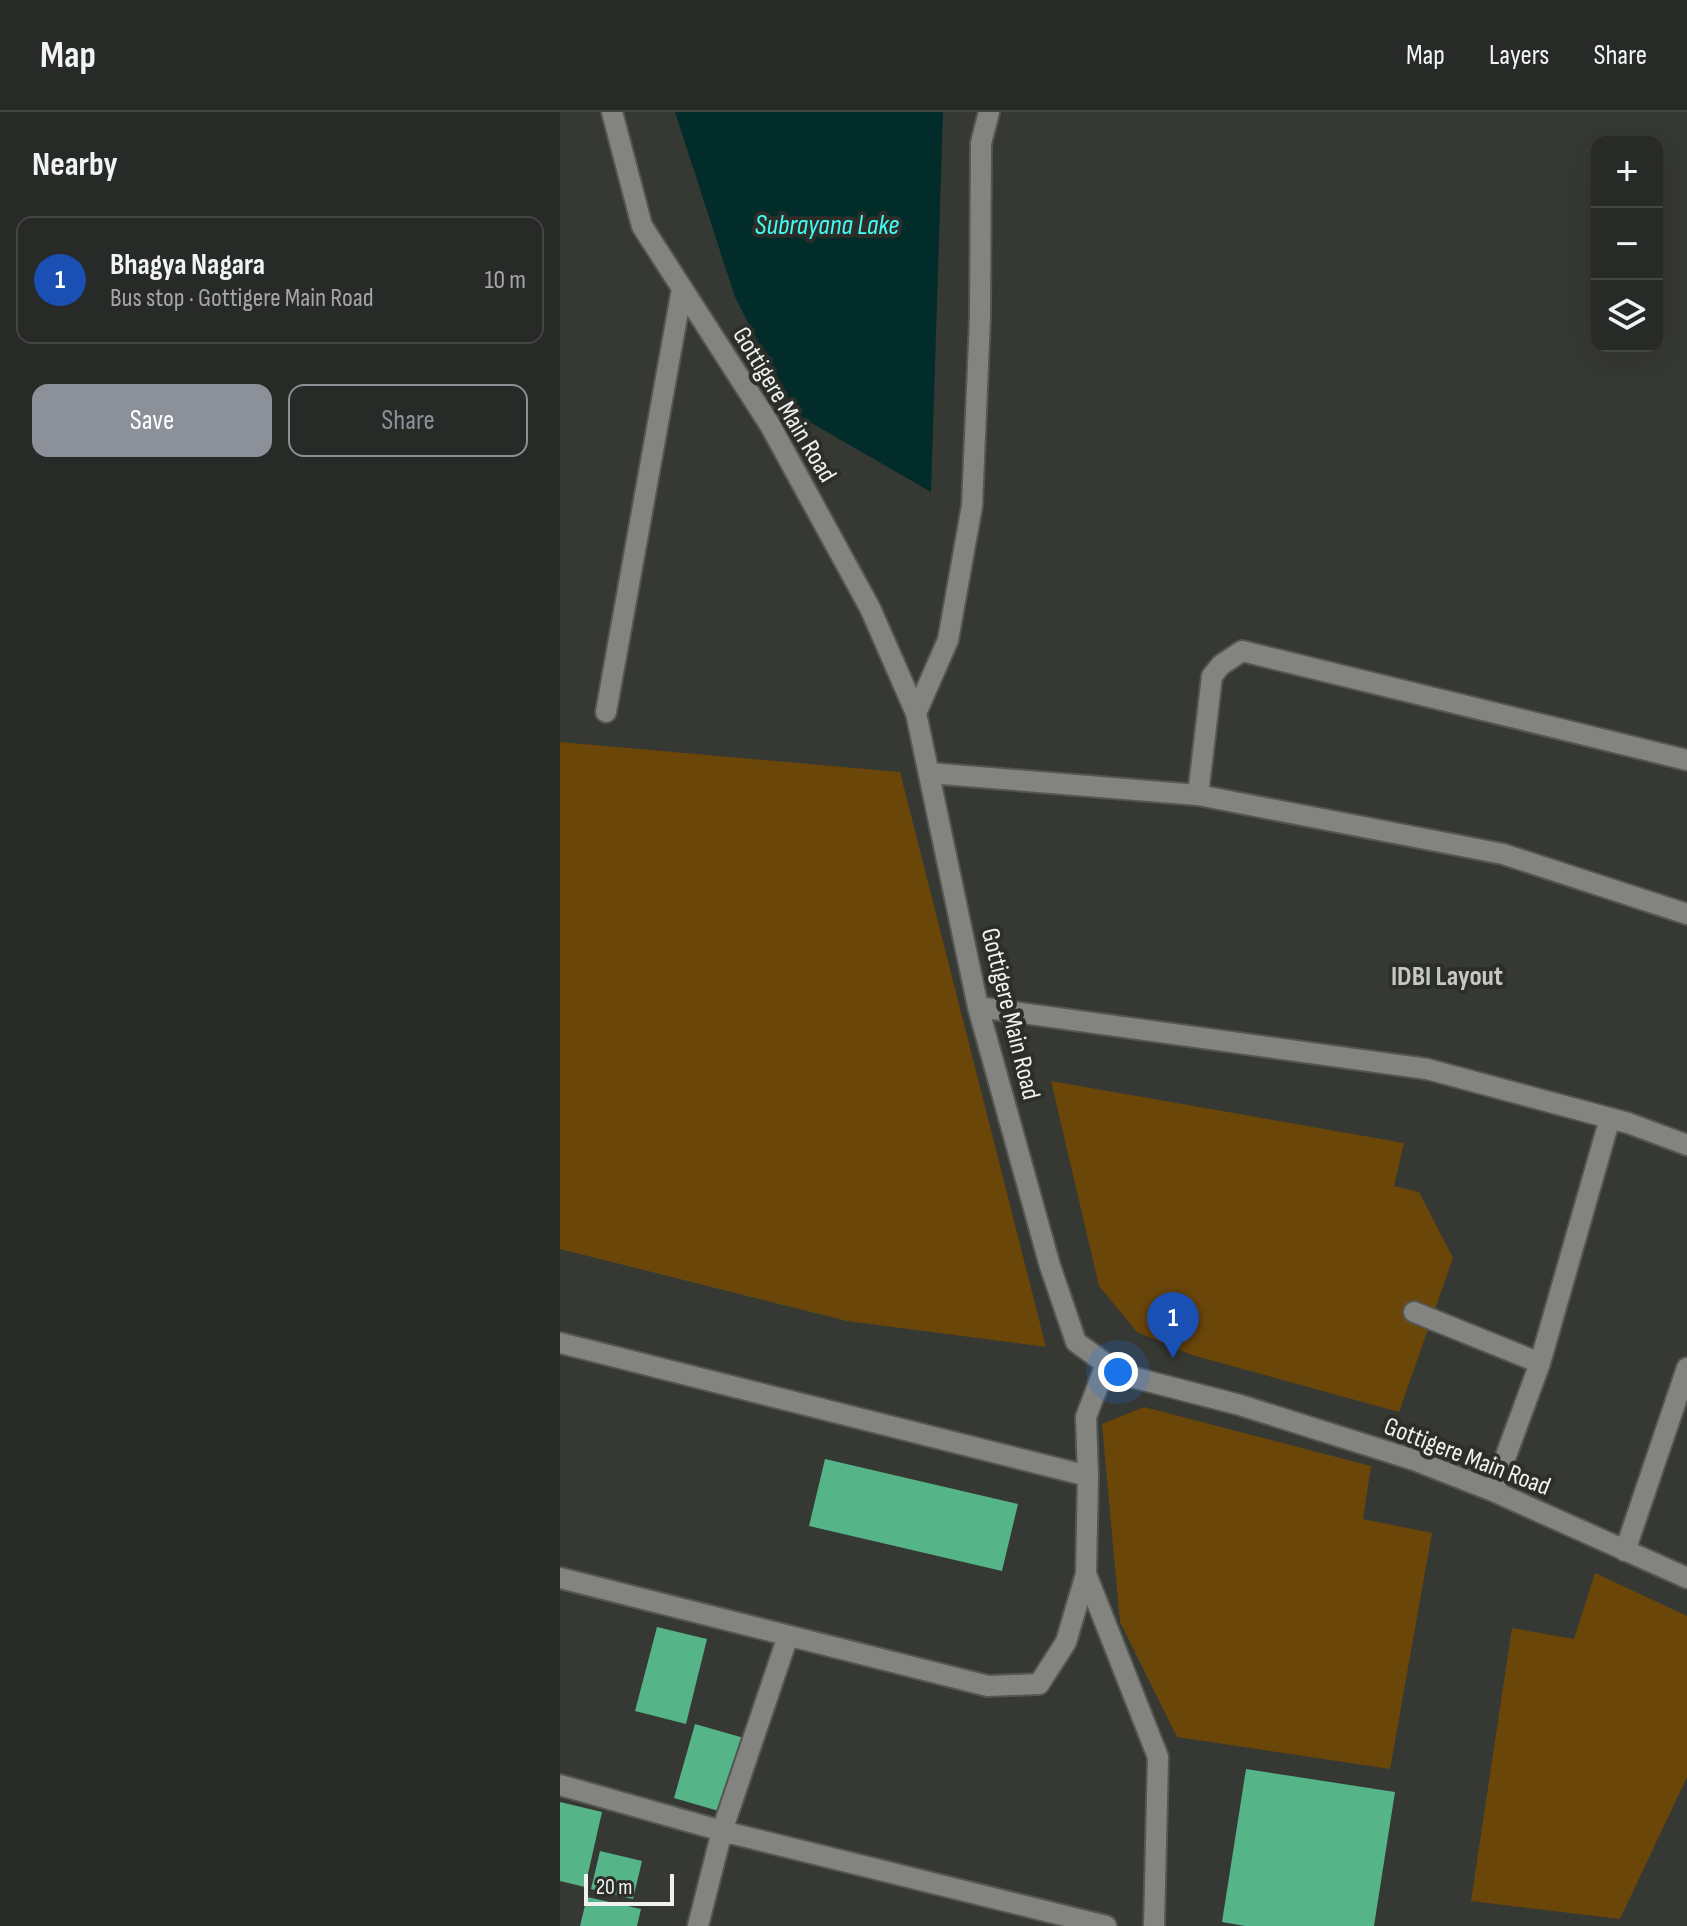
<!DOCTYPE html>
<meta charset="utf-8">
<style>
:root{--surface:#282a27;--page:#343633;--text:#f1f3f6;--muted:#a5a7a7;--line:#444644;--accent:#8c9099}
body{margin:0;font-family:"Sofia Sans Condensed",sans-serif;background:var(--page);color:var(--text)}
.controls{position:absolute;right:24px;top:24px;display:grid;overflow:hidden;border-radius:16px;box-shadow:0 8px 32px #0002}
.controls button{width:72px;height:72px;display:grid;place-items:center;padding:0;border:0;border-bottom:2px solid var(--line);background:var(--surface);color:var(--text);font:40px sans-serif}
.scale{position:absolute;left:24px;bottom:20px;width:90px;box-sizing:border-box;padding-left:8px;border:4px solid #f1f2ef;border-top:0;font-size:22px;line-height:28px;white-space:nowrap;color:#f1f2ef;-webkit-text-stroke:6px #2c2e2a;paint-order:stroke}
.you{position:absolute;left:558px;top:1260px;width:28px;height:28px;margin:-20px;border:6px solid #fff;border-radius:50%;background:#1a73e8;box-shadow:0 0 0 12px #1a73e833}
.badge{display:grid;place-items:center;width:52px;height:52px;border-radius:50%;background:var(--accent);color:#fff;font-size:26px;font-weight:700}
.pin{position:absolute;translate:-50% -66px;filter:drop-shadow(0 2px 4px #0008)}
.pin::after{content:'';position:absolute;top:42px;width:28px;height:24px;background:inherit;clip-path:polygon(0 0,100% 0,50% 100%)}
.list{margin:0;padding:0;list-style:none}
h2{display:flex;justify-content:space-between;align-items:center;height:104px;margin:0;padding:0 32px;font-size:34px}
h2 small{font-size:26px;font-weight:400;color:var(--muted)}
.list li{display:grid;grid-template-columns:52px 1fr auto;gap:24px;align-items:center;box-sizing:border-box;height:128px;margin:0 16px 16px;padding:0 16px;border:2px solid var(--line);border-radius:16px}
.list b{display:block;font-size:30px;white-space:nowrap}
.list p{margin:0;font-size:26px;white-space:nowrap;color:var(--muted)}
.list em{font-size:26px;font-style:normal;color:var(--muted)}
.actions{display:flex;gap:16px;padding:24px 32px}
.actions a{flex:1;padding:18px 0;border:2px solid var(--accent);border-radius:16px;text-align:center;font-size:28px;color:var(--accent)}
.actions .main{background:var(--accent);color:#fff}
.icon{flex:none;width:44px;height:44px;fill:none;stroke:currentColor;stroke-width:2;stroke-linecap:round;stroke-linejoin:round}
.map{position:relative;flex:none;width:1127px;height:1814px;overflow:hidden}
header{display:flex;align-items:center;gap:48px;box-sizing:border-box;height:112px;padding:0 40px;background:var(--surface);border-bottom:2px solid var(--line)}
header strong{font-size:38px}
nav{display:flex;gap:44px;margin-inline-start:auto;font-size:28px}
main{display:flex}
aside{flex:1;background:var(--surface)}
.map>svg:first-child{display:block}
.green{fill:#6b4609}
.water{fill:#012c2a}
.building{fill:#55b488}
.lines{fill:none;stroke-linecap:round;stroke-linejoin:round}
.minor-casing{stroke:#545652;stroke-width:24}
.minor{stroke:#838380;stroke-width:20}
.labels{text-anchor:middle;dominant-baseline:central;stroke-width:8;stroke-linejoin:round;paint-order:stroke}
.street-label{font-size:26px;fill:#f1f2ef;stroke:#2c2e2a}
.water-label{font-size:28px;font-style:italic;fill:#42fcf4;stroke:#2c2e2a}
.neighbourhood-label{font-size:28px;font-weight:bold;fill:#c6c8c4;stroke:#2c2e2a}
</style>
<header>
<strong>Map</strong>
<nav><a>Map</a><a>Layers</a><a>Share</a></nav>
</header>
<main>
<aside>
<h2>Nearby<small></small></h2>
<ul class="list">
<li><span class="badge" style="background:#1a4fb4">1</span><div><b>Bhagya Nagara</b><p>Bus stop · Gottigere Main Road</p></div><em>10 m</em></li>
</ul>
<div class="actions"><a class="main">Save</a><a>Share</a></div>
</aside>
<div class="map">
<svg width="1127" height="1814" viewBox="0 0 1127 1814">
<rect width="100%" height="100%" fill="#363834"/>
<path class="green" d="M 0,630 L 340,660 L 486,1235 L 287,1209 L 0,1137 Z
M 491,969 L 844,1031 L 834,1074 L 859,1080 L 893,1146 L 839,1300 L 632,1243 L 577,1220 L 539,1174 Z
M 584,1295 L 811,1354 L 803,1407 L 872,1421 L 830,1657 L 617,1625 L 560,1510 L 542,1312 Z
M 1035,1461 L 1127,1504 L 1127,1665 L 1060,1807 L 911,1789 L 952,1516 L 1014,1527 Z"/>
<path class="water" d="M 115,0 L 383,0 L 371,380 L 234,301 L 175,185 Z"/>
<path class="building" d="M 265,1347 L 458,1392 L 442,1459 L 249,1414 Z
M 97,1515 L 147,1527 L 126,1612 L 75,1599 Z
M 135,1612 L 184,1626 L 162,1700 L 114,1686 Z
M 686,1657 L 835,1680 L 814,1814 L 685,1814 L 662,1810 Z
M 0,1690 L 42,1700 L 25,1775 L 0,1769 Z
M 40,1739 L 82,1749 L 73,1787 L 31,1777 Z
M 27,1785 L 81,1797 L 77,1814 L 20,1814 Z"/>
<g class="lines">
<defs>
<path id="minor" d="M 52,0 L 82,114 L 210,313 L 310,496 L 356,601 L 418,895 L 490,1154 L 516,1230 L 560,1262 L 680,1293 L 854,1348 L 933,1379 L 1127,1466
M 46,600 L 122,177
M 356,601 L 388,528 L 412,394 L 420,206 L 421,31 L 429,0
M 369,661 L 638,683 L 943,742 L 1127,802
M 638,683 L 652,564 L 661,553 L 682,539 L 1127,648
M 418,895 L 867,957 L 1068,1011 L 1127,1033
M 854,1200 L 980,1251
M 0,1231 L 528,1364
M 933,1379 L 980,1251 L 1050,1006
M 1065,1439 L 1127,1256
M 526,1462 L 598,1645 L 594,1814
M 0,1466 L 428,1574 L 479,1572 L 506,1530 L 526,1462 L 528,1364 L 526,1305 L 546,1252
M 0,1673 L 162,1719 L 546,1814
M 138,1814 L 162,1719 L 228,1524"/>
</defs>
<use href="#minor" class="minor-casing"/>
<use href="#minor" class="minor"/>
</g>
<g class="labels">
<g class="street-label">
<text transform="translate(224 293) rotate(59)">Gottigere Main Road</text>
<text transform="translate(450 902) rotate(76)">Gottigere Main Road</text>
<text transform="translate(907 1345) rotate(21)">Gottigere Main Road</text>
</g>
<g class="water-label">
<text x="267" y="113">Subrayana Lake</text>
</g>
<g class="neighbourhood-label">
<text x="887" y="864">IDBI Layout</text>
</g>
</g>
</svg>
<div class="controls">
<button>+</button>
<button>−</button>
<button><svg class="icon" aria-label="layers" viewBox="0 0 24 24"><path d="M12 4l9 5-9 5-9-5zM3 14l9 5 9-5"/></svg></button>
</div>
<div class="scale">20 m</div>
<div class="you"></div>
<div class="pin badge" style="left:613px;top:1246px;background:#1a4fb4">1</div>
</div>
</main>
